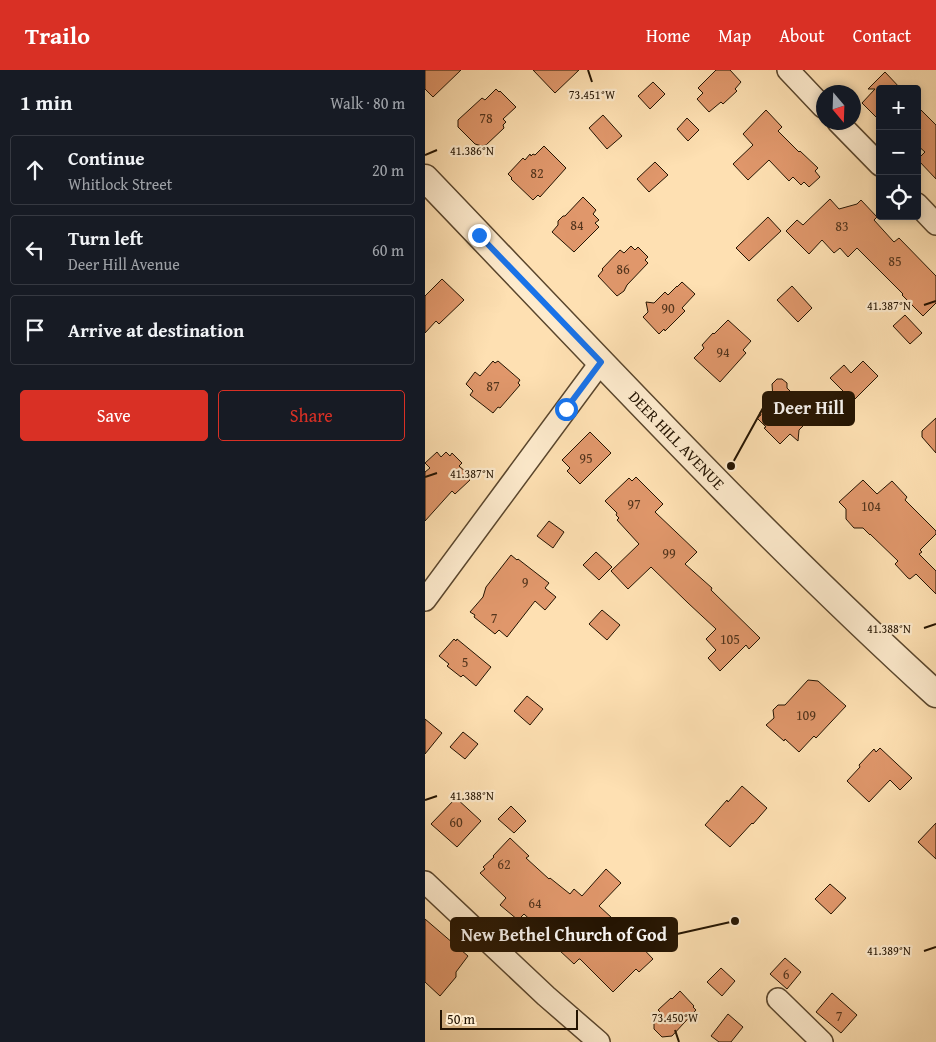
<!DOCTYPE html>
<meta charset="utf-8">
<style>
:root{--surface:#171b24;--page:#242831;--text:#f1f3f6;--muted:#9ea1a6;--line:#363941;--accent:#d93025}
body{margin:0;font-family:"Gentium Book Plus",serif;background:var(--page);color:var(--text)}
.controls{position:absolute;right:15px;top:15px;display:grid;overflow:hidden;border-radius:5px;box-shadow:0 2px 8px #0003}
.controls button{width:45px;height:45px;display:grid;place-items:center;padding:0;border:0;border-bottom:1px solid var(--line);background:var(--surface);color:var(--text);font:25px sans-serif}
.compass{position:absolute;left:391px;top:15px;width:45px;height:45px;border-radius:50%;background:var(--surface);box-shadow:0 2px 8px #0003;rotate:161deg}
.scale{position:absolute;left:15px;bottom:12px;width:138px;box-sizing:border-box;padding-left:5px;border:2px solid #231301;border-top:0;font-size:14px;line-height:18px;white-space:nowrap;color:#231301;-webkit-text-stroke:4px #feebcd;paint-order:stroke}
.stop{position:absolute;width:15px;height:15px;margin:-11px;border:4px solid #1a73e8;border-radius:50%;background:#fff}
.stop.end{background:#1a73e8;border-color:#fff;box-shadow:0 1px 5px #0008}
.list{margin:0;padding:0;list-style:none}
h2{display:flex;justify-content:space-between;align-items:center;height:65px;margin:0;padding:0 20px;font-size:21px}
h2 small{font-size:16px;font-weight:400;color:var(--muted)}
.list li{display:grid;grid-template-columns:32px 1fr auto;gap:15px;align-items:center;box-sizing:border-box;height:70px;margin:0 10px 10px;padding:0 10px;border:1px solid var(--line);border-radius:5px}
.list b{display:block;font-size:19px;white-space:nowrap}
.list p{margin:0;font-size:16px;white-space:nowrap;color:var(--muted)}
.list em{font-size:16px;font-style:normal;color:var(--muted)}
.actions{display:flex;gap:10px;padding:15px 20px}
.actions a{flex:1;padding:11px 0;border:1px solid var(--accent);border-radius:5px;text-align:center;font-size:18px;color:var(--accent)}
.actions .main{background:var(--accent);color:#fff}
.icon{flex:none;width:28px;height:28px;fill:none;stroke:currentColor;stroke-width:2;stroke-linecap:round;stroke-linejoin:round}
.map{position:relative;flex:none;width:511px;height:972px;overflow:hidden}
header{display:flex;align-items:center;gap:30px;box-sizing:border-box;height:70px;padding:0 25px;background:var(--accent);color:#fff}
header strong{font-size:24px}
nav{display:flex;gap:28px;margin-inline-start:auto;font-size:18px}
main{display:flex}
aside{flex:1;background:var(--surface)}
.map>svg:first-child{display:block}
.building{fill:#e0976b;stroke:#231301}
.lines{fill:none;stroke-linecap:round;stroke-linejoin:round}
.minor-casing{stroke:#5a462d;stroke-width:24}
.tertiary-casing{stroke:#5a462d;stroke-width:29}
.minor{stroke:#feebcd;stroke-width:21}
.tertiary{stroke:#feebcd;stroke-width:26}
.route{stroke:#1a73e8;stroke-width:6}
.ticks{fill:none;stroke:#231301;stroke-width:2}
.labels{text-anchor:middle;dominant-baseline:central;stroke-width:4.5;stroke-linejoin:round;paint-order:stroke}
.number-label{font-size:14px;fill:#52341c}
.street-label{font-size:16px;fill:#231301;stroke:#feebcd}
.ticks-label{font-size:12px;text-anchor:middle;fill:#231301;stroke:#feebcd;stroke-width:4.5;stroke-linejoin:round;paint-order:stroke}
.leader{fill:none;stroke:#231301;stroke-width:2}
.callout-dot{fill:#231301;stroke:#feebcd;stroke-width:2}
.callout{fill:#231301;stroke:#231301;stroke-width:2}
.callout-label{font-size:18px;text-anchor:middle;font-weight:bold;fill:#fff}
</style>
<header>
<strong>Trailo</strong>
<nav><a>Home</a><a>Map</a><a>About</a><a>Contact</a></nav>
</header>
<main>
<aside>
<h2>1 min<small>Walk · 80 m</small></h2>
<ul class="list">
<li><svg class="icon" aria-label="ahead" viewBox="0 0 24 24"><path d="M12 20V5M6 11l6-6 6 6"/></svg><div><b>Continue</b><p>Whitlock Street</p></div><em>20 m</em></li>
<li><svg class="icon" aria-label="left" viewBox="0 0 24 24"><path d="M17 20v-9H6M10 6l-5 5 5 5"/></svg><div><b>Turn left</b><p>Deer Hill Avenue</p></div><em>60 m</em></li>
<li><svg class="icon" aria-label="arrive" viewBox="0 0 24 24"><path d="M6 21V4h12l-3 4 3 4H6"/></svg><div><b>Arrive at destination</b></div></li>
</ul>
<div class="actions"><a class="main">Save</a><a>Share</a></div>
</aside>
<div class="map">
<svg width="511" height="972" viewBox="0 0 511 972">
<rect width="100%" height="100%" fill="#fee0b2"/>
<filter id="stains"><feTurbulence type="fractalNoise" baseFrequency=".004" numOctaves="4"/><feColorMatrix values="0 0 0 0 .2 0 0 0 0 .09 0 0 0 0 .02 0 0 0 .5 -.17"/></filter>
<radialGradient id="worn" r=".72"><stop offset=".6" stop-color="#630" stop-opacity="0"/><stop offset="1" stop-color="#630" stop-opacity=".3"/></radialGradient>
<path class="building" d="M 0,0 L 36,0 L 8,27 L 0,19 Z
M 108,0 L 154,0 L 130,23 Z
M 291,0 L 305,0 L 316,12 L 310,19 L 312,21 L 298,34 L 296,32 L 284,42 L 272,29 L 278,23 L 273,18 Z
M 460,2 L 476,19 L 455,19 L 455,51 L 437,33 L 450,19 L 443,19 Z
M 228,12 L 240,24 L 225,39 L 213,26 Z
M 71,19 L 74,22 L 75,21 L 91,37 L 78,49 L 81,52 L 78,55 L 79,58 L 61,75 L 57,76 L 50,74 L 33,57 L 33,50 L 57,28 L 60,30 Z
M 492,36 L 511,55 L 511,109 L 494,91 L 495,90 L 494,88 L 500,82 L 492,75 Z
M 341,40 L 357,57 L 353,61 L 374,82 L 375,81 L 393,98 L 390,101 L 395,107 L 384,117 L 379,112 L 376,115 L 368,107 L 364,111 L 344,90 L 323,110 L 308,94 L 328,75 L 318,64 Z
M 178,45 L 197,66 L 182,79 L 164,58 Z
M 262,48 L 274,60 L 263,71 L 252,59 Z
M 119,76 L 141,98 L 115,127 L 113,125 L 108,130 L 86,109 L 87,108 L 83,104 L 98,88 L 100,90 L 105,84 L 106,86 L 108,84 L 110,85 Z
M 230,92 L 243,105 L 224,122 L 212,109 Z
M 158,127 L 171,140 L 168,144 L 174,150 L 170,153 L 174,157 L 149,182 L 127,162 L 133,155 L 133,151 L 138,146 L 140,146 Z
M 405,129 L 414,139 L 432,134 L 436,130 L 452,147 L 449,150 L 468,171 L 469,172 L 474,168 L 511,206 L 511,233 L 498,246 L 477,225 L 478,224 L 432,178 L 423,187 L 415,178 L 409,183 L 397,170 L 384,184 L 361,161 L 372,150 L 378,155 Z
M 343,147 L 356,161 L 324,191 L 311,178 Z
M 206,176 L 210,180 L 213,177 L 223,187 L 220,190 L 223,193 L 202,215 L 199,221 L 192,226 L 173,206 L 178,200 L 177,199 L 195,180 L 199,183 Z
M 17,209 L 39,230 L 14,254 L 11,251 L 0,263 L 0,226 Z
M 257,212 L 270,224 L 257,238 L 260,241 L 240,261 L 239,259 L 234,264 L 218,247 L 223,242 L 221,232 L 229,233 L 240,222 L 243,225 L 252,216 L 252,217 Z
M 367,216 L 387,238 L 373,252 L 352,230 Z
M 480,245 L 497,263 L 485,274 L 468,256 Z
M 303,250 L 326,271 L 318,280 L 321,283 L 295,312 L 269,288 L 279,278 L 277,275 L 288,263 L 289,264 Z
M 68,291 L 70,293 L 73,291 L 95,310 L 93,313 L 95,315 L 75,338 L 73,337 L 68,343 L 45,325 L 48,321 L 41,314 L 50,302 L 55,306 Z
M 438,291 L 453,306 L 428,331 L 405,308 L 419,295 L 426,303 Z
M 352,309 L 357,309 L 362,313 L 362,318 L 387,343 L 381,349 L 383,351 L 374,360 L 373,371 L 365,364 L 355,374 L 339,358 L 341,357 L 332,348 L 336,345 L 335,342 L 348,329 L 347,314 Z
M 511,348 L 511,383 L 497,367 L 497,361 Z
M 165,362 L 186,383 L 155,414 L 142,401 L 145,398 L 137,390 Z
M 12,382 L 16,387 L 21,382 L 25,386 L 27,383 L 37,393 L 34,396 L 42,403 L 40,405 L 45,410 L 30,424 L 27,421 L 0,451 L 0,402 L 5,398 L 0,393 Z
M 211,407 L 238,434 L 230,442 L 272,482 L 260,494 L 287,518 L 286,520 L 335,568 L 324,579 L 321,575 L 295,601 L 283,588 L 291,580 L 281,569 L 291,559 L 263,533 L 226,497 L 203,519 L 186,501 L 214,474 L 192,450 L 194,448 L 191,445 L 192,443 L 180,431 L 204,408 L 207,411 Z
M 438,410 L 452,424 L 467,411 L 482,427 L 480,430 L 511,461 L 511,464 L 495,480 L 497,482 L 494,484 L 511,501 L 511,524 L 491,504 L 485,509 L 483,508 L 470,494 L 473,491 L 445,464 L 445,465 L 438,458 L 429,458 L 421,449 L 421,439 L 414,432 Z
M 124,451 L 139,462 L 128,478 L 112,466 Z
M 171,482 L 187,497 L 174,510 L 158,495 Z
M 86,485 L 92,490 L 93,489 L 124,513 L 120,518 L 131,527 L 120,540 L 110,531 L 82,567 L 74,560 L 70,564 L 49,547 L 50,545 L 45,542 L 58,527 L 61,517 Z
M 177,540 L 195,555 L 182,570 L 164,554 Z
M 29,569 L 31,571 L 32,569 L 66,597 L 51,616 L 38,605 L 36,607 L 22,596 L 24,594 L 14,586 Z
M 383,610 L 393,611 L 421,636 L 391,668 L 389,666 L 374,682 L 360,669 L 359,671 L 341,655 L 349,648 L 348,640 L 353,635 L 360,635 Z
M 102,626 L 118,639 L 105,655 L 89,641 Z
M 0,649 L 17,663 L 0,684 Z
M 38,662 L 53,674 L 40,689 L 25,677 Z
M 455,678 L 487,708 L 475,720 L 465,710 L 444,732 L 422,711 L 435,697 L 434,695 L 449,679 L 451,682 Z
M 317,716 L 342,738 L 328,754 L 327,753 L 305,777 L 280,755 L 302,730 L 303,732 Z
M 31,728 L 56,751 L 32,777 L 6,754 Z
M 86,736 L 101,751 L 89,763 L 73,749 Z
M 511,753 L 511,789 L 493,772 Z
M 85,768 L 104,786 L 101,788 L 124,809 L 125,808 L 145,824 L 149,819 L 157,826 L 181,799 L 196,813 L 174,836 L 187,848 L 185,850 L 207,873 L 210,870 L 228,889 L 214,902 L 211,899 L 188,922 L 155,889 L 154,889 L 149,894 L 134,880 L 140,873 L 115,852 L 112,856 L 99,844 L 93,850 L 75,835 L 81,828 L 55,803 L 60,799 L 58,797 L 69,787 L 68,786 Z
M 405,814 L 421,828 L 406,844 L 390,829 Z
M 0,849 L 43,886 L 31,902 L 31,907 L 15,926 L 0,912 Z
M 360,888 L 376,902 L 362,919 L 345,904 Z
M 296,898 L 310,911 L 297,926 L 282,912 Z
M 255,921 L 269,936 L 268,937 L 271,940 L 247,966 L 237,967 L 229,959 L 229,948 L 235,942 L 233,940 L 246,928 L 247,929 Z
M 407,923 L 432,945 L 416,963 L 391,942 Z
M 303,944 L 318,957 L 306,972 L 294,972 L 286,966 Z"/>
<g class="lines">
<defs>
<path id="minor" d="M 363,0 L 398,37
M 413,52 L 455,95
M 492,134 L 511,154
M 0,530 L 176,292
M 0,812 L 121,926 L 174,972
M 353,929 L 397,972"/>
<path id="tertiary" d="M 0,108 C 168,283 332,461 511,624"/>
</defs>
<use href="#minor" class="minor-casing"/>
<use href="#tertiary" class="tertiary-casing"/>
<use href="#minor" class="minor"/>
<use href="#tertiary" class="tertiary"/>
</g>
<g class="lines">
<path class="route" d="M 54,165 L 176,292 L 141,339"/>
</g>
<path class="ticks" d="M 163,0 L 167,12M 0,85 L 12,80M 499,235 L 511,231M 0,407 L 12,403M 499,558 L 511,554M 0,730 L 12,726M 499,881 L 511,877M 250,960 L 254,972"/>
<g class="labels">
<g class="number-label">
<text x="61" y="48">78</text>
<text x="112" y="103">82</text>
<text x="152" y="155">84</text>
<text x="417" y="156">83</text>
<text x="470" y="191">85</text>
<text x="198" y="199">86</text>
<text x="243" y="238">90</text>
<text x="298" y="282">94</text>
<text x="68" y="316">87</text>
<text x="161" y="388">95</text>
<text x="209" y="434">97</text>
<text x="446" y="436">104</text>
<text x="244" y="483">99</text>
<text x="100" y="512">9</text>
<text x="69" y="548">7</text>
<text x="305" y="569">105</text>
<text x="40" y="592">5</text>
<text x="381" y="645">109</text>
<text x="31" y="752">60</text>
<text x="79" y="794">62</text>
<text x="110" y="833">64</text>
<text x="361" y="904">6</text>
<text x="414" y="946">7</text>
</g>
<g class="street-label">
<text transform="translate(252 370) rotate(46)">DEER HILL AVENUE</text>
</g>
</g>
<g class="ticks-label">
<text x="167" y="29">73.451°W</text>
<text x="47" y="85">41.386°N</text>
<text x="464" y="240">41.387°N</text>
<text x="47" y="408">41.387°N</text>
<text x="464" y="563">41.388°N</text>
<text x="47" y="730">41.388°N</text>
<text x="464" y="885">41.389°N</text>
<text x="250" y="952">73.450°W</text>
</g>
<path class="leader" d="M306 396L338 338M310 851L252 864"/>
<g class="callout-dot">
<circle cx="306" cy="396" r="5"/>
<circle cx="310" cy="851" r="5"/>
</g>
<g class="callout">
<rect x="338" y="322" width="91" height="33" rx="5"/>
<rect x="26" y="848" width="226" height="33" rx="5"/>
</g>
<g class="callout-label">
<text x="384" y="344">Deer Hill</text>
<text x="139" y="871">New Bethel Church of God</text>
</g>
<rect width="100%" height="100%" filter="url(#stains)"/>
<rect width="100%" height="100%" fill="url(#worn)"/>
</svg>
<div class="controls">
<button>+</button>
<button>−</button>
<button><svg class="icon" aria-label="locate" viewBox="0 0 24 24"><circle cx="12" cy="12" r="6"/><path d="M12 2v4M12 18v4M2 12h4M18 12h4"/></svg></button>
</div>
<svg class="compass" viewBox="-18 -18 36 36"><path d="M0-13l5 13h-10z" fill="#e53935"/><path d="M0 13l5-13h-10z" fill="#9ea1a6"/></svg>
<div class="scale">50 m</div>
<div class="stop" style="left:141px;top:339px"></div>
<div class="stop end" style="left:54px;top:165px"></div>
</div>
</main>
